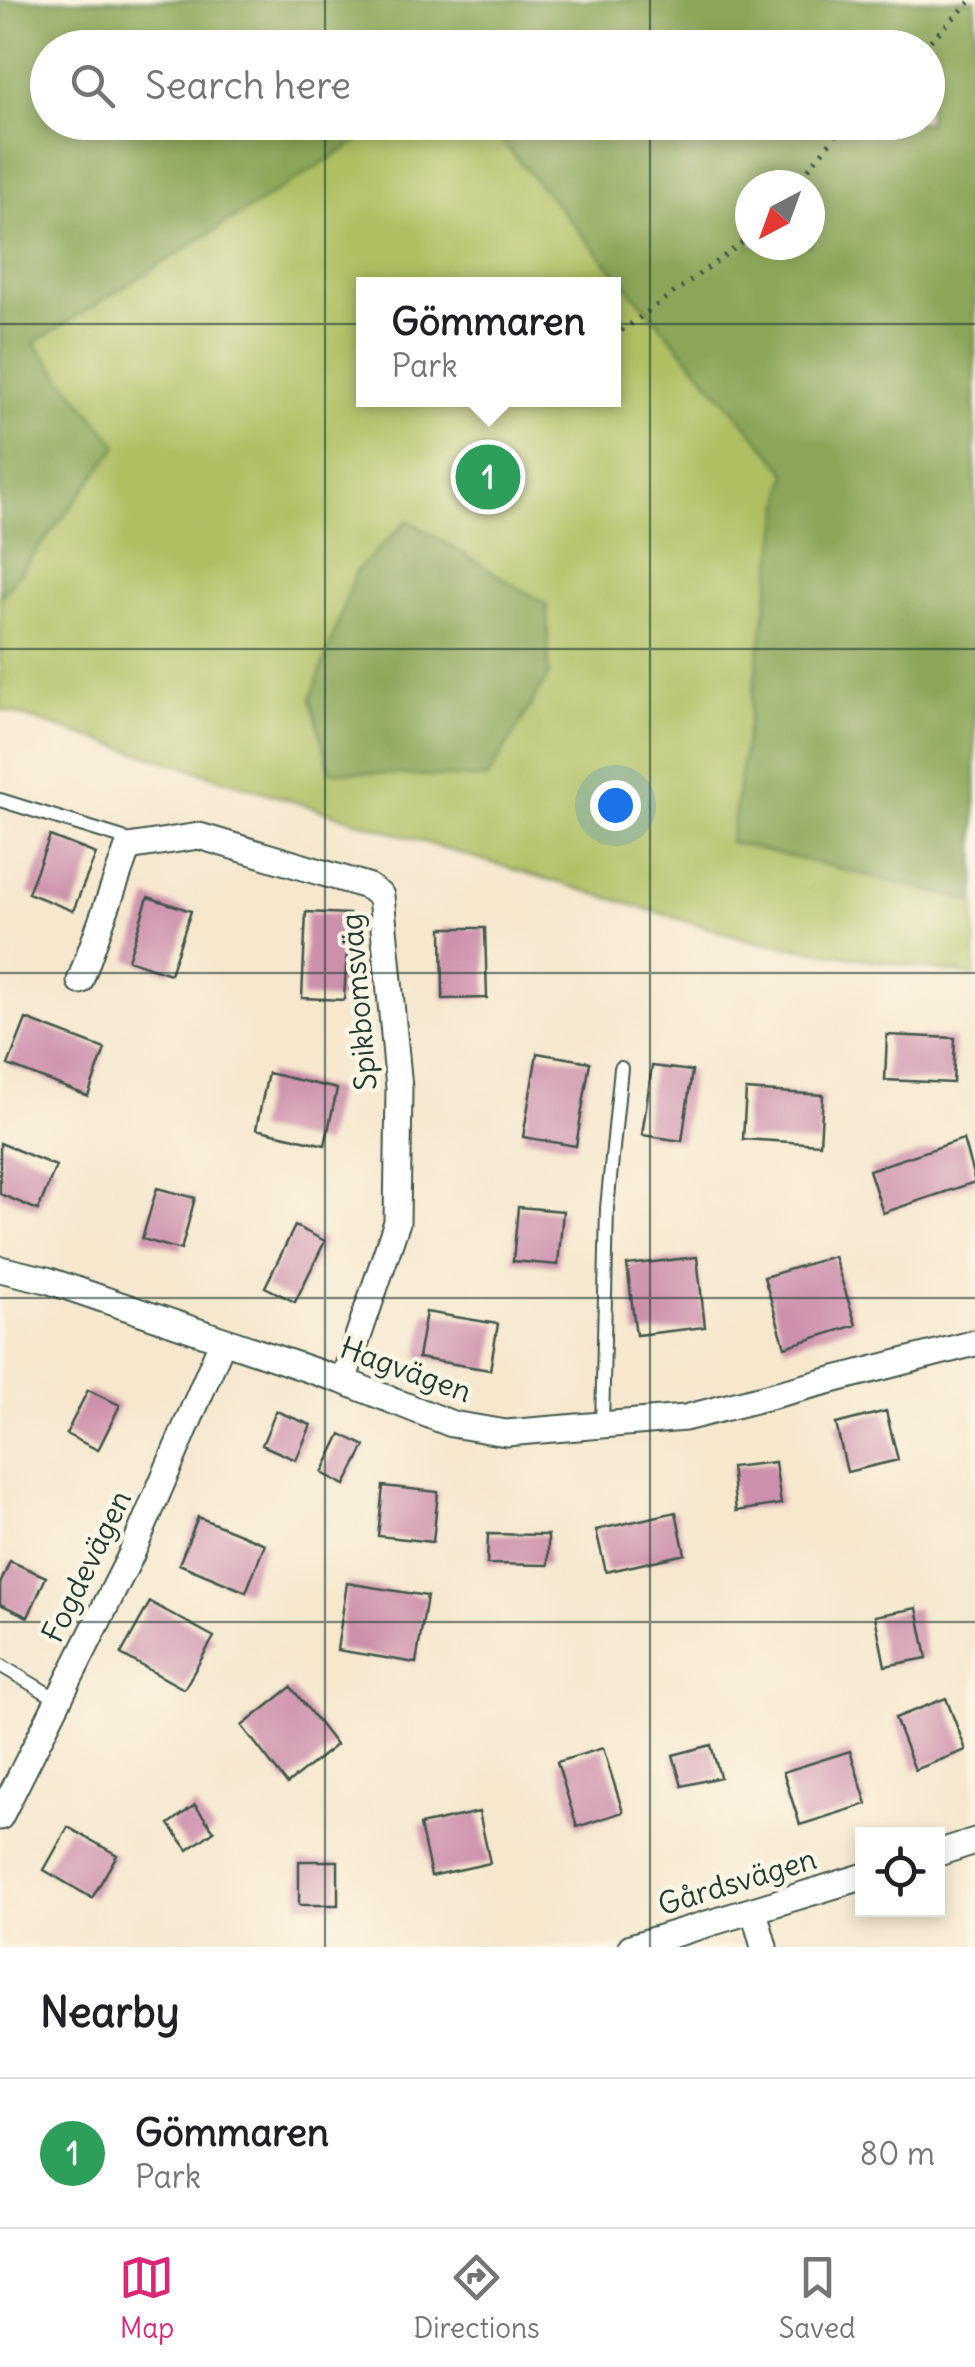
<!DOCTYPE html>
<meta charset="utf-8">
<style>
:root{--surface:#fff;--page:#f6f6f6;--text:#202124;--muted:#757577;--line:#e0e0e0;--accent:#db2777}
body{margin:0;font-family:Delius,sans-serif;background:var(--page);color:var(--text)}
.controls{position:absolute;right:30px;bottom:30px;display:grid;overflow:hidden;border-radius:0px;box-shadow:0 5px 15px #0003}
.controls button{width:90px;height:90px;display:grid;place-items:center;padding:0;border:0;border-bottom:2px solid var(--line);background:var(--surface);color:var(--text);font:50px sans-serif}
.compass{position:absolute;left:735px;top:170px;width:90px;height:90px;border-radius:50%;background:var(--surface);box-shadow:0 5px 15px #0003;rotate:221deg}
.you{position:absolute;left:615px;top:805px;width:35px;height:35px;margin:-25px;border:8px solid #fff;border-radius:50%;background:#1a73e8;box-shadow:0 0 0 15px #1a73e833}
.badge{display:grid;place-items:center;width:65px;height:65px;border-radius:50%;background:var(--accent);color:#fff;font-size:32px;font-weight:700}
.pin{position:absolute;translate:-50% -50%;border:5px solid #fff;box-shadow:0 2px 10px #0006}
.popup{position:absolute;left:356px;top:277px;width:265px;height:130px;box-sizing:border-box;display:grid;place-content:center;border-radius:0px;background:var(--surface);filter:drop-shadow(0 2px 8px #0005);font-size:32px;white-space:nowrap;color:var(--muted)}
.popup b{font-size:38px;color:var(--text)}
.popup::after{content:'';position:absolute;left:50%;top:100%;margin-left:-20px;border:20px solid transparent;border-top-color:var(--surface)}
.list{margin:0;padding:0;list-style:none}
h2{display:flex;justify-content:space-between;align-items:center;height:130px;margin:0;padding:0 40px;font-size:42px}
h2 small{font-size:32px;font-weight:400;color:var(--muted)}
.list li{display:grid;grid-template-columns:65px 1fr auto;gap:30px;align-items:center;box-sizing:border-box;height:150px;padding:0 40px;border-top:2px solid var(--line)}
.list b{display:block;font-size:38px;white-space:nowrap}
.list p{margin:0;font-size:32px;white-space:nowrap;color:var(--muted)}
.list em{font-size:32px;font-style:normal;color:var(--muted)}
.icon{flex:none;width:55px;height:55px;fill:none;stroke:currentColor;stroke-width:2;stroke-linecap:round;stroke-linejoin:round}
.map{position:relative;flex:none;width:975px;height:1947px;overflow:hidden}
.search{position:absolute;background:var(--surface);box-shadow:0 5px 15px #0003;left:30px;right:30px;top:30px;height:110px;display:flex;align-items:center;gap:25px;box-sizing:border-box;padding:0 35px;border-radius:55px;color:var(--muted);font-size:38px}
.sheet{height:280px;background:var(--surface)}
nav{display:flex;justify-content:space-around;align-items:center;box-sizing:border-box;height:140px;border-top:2px solid var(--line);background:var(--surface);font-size:28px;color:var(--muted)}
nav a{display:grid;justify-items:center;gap:5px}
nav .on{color:var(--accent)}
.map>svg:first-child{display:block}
.green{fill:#afc063;stroke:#677e4c;stroke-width:2.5;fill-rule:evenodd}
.forest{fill:#8ba659;stroke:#557246;stroke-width:2.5;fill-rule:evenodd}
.building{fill:#cd90ac}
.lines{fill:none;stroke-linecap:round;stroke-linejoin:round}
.lane-casing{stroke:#3f564b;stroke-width:16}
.street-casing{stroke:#3f564b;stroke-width:29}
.path{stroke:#3f564b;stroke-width:5;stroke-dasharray:2.5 8;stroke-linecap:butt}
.lane{stroke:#fff;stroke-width:12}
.street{stroke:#fff;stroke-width:25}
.grid{fill:none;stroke:#1f3d34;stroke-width:2.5;stroke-opacity:0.55}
.labels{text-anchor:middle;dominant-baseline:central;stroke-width:9;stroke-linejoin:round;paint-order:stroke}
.street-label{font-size:30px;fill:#1f3d34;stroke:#fcf5e5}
</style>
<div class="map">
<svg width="975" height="1947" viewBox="0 0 975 1947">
<rect width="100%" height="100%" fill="#fcf5e5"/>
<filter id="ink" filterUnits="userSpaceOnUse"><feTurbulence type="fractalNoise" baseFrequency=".01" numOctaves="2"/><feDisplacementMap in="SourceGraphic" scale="20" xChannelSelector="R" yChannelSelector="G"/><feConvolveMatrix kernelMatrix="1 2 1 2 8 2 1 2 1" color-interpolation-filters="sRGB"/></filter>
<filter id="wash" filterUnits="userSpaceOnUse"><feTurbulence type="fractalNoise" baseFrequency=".0048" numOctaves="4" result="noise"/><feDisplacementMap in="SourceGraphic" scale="40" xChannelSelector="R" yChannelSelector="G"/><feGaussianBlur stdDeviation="2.25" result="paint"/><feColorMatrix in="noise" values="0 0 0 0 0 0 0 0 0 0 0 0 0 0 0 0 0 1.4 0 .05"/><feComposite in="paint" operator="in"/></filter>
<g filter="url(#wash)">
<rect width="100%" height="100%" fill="#f6e7cd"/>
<path class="green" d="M 0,0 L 975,0 L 975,976 L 753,941 L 436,846 L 0,709 ZM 48,48 L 928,48 L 928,122 L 48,122 ZM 750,185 L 810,185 L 810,245 L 750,245 ZM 363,284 L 613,284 L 613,400 L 363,400 Z"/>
<path class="forest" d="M 0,0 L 975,0 L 975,902 L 730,842 L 787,472 L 486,123 L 928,122 L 928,48 L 48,48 L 48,122 L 387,123 L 34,343 L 118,446 L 0,598 ZM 750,185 L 810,185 L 810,245 L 750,245 Z
M 408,520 L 547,605 L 549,675 L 487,779 L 330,771 L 311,699 L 356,571 Z"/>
<g id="blocks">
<path class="building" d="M 50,836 L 96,854 L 73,911 L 28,893 Z
M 148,897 L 191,911 L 170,974 L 128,960 Z
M 306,912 L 349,914 L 344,1000 L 302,998 Z
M 442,928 L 485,928 L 487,998 L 443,999 Z
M 26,1019 L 105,1049 L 88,1096 L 8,1065 Z
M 887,1035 L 955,1038 L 953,1083 L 885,1080 Z
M 537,1053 L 590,1062 L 576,1146 L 523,1137 Z
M 652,1066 L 692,1071 L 682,1141 L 642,1135 Z
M 268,1073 L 337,1089 L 325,1145 L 256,1129 Z
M 746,1090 L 823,1095 L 820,1144 L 743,1139 Z
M 963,1139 L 975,1182 L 883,1213 L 869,1170 Z
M 0,1143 L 56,1166 L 38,1210 L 0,1194 Z
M 157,1188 L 195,1198 L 181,1250 L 142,1239 Z
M 518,1207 L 563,1211 L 558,1265 L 513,1261 Z
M 295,1226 L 325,1241 L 295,1302 L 265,1287 Z
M 834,1256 L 856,1325 L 785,1347 L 764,1277 Z
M 697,1257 L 705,1327 L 636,1335 L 627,1265 Z
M 426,1312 L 498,1324 L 490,1370 L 418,1358 Z
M 88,1390 L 120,1405 L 98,1450 L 66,1434 Z
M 276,1411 L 311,1425 L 296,1460 L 262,1445 Z
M 886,1411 L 898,1460 L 847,1472 L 836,1424 Z
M 341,1434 L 365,1446 L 345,1485 L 322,1473 Z
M 775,1462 L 781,1504 L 736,1511 L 731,1467 Z
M 383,1486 L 438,1492 L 433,1542 L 378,1536 Z
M 676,1512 L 685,1554 L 606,1572 L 596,1530 Z
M 198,1517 L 265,1544 L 246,1592 L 179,1564 Z
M 488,1534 L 548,1535 L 548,1565 L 487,1564 Z
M 10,1561 L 46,1577 L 28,1617 L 0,1604 L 0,1584 Z
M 347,1583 L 427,1596 L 416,1663 L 337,1650 Z
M 150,1602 L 214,1637 L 184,1689 L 121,1654 Z
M 917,1608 L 927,1658 L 885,1666 L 875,1616 Z
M 291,1687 L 336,1745 L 287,1784 L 242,1726 Z
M 946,1698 L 966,1750 L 915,1770 L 895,1718 Z
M 711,1745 L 720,1777 L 682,1786 L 673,1755 Z
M 603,1748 L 623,1812 L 577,1827 L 557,1762 Z
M 850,1751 L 867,1804 L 800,1825 L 783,1772 Z
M 195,1805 L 214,1831 L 188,1850 L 169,1824 Z
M 479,1812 L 490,1863 L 431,1876 L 420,1825 Z
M 68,1827 L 117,1855 L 92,1898 L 44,1870 Z
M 299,1861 L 338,1861 L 338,1905 L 299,1905 Z"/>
</g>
</g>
<g filter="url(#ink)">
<use href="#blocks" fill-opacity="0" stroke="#3f564b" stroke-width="2.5"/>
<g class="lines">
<defs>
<path id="lane" d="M 0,800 L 123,838 L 128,847
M 602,1427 L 607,1208 L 621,1068
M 0,1665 L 57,1699"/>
<path id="street" d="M 80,981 L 128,847 L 199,836 L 367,886 L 381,896 L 399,1088 L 397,1222 L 343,1381
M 0,1269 L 47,1280 L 343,1381 L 452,1424 L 506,1433 L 685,1418 L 975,1343
M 0,1817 L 131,1555 L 223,1340
M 938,1853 L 975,1841
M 754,1911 L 764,1947
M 631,1947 L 862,1877"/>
</defs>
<use href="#lane" class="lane-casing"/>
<use href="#street" class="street-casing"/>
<path class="path" d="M 923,48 L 972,0
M 795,185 L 847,122
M 613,337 L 750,237"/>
<use href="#lane" class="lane"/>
<use href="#street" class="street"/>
</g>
</g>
<path class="grid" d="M 325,0 L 325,48M 650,0 L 650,48M 325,122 L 325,1947M 650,122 L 650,1947M 0,324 L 975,324M 0,649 L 975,649M 0,973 L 975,973M 0,1298 L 975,1298M 0,1622 L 975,1622"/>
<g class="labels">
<g class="street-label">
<text transform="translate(358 1002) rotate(-95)">Spikbomsväg</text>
<text transform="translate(406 1369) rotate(20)">Hagvägen</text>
<text transform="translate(86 1566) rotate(-64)">Fogdevägen</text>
<text transform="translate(737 1881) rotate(-17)">Gårdsvägen</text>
</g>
</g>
</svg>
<div class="controls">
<button><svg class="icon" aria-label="locate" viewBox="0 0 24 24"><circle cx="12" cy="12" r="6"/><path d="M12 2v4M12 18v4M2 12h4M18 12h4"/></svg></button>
</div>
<svg class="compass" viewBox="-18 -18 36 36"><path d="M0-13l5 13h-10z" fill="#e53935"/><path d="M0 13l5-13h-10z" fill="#757577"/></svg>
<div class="you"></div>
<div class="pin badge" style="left:488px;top:477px;background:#2e9e5b">1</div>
<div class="popup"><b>Gömmaren</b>Park</div>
<div class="search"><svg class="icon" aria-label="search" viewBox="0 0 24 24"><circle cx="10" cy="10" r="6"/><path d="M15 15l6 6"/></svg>Search here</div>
</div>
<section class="sheet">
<h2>Nearby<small></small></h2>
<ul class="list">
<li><span class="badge" style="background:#2e9e5b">1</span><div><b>Gömmaren</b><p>Park</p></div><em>80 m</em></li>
</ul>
</section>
<nav>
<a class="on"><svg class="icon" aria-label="map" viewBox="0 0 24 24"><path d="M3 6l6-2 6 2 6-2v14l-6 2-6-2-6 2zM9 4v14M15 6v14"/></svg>Map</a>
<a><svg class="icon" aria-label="directions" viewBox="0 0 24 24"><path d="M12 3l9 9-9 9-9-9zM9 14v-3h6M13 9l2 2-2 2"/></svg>Directions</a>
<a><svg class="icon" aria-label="saved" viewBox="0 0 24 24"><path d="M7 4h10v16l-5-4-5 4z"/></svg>Saved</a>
</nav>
